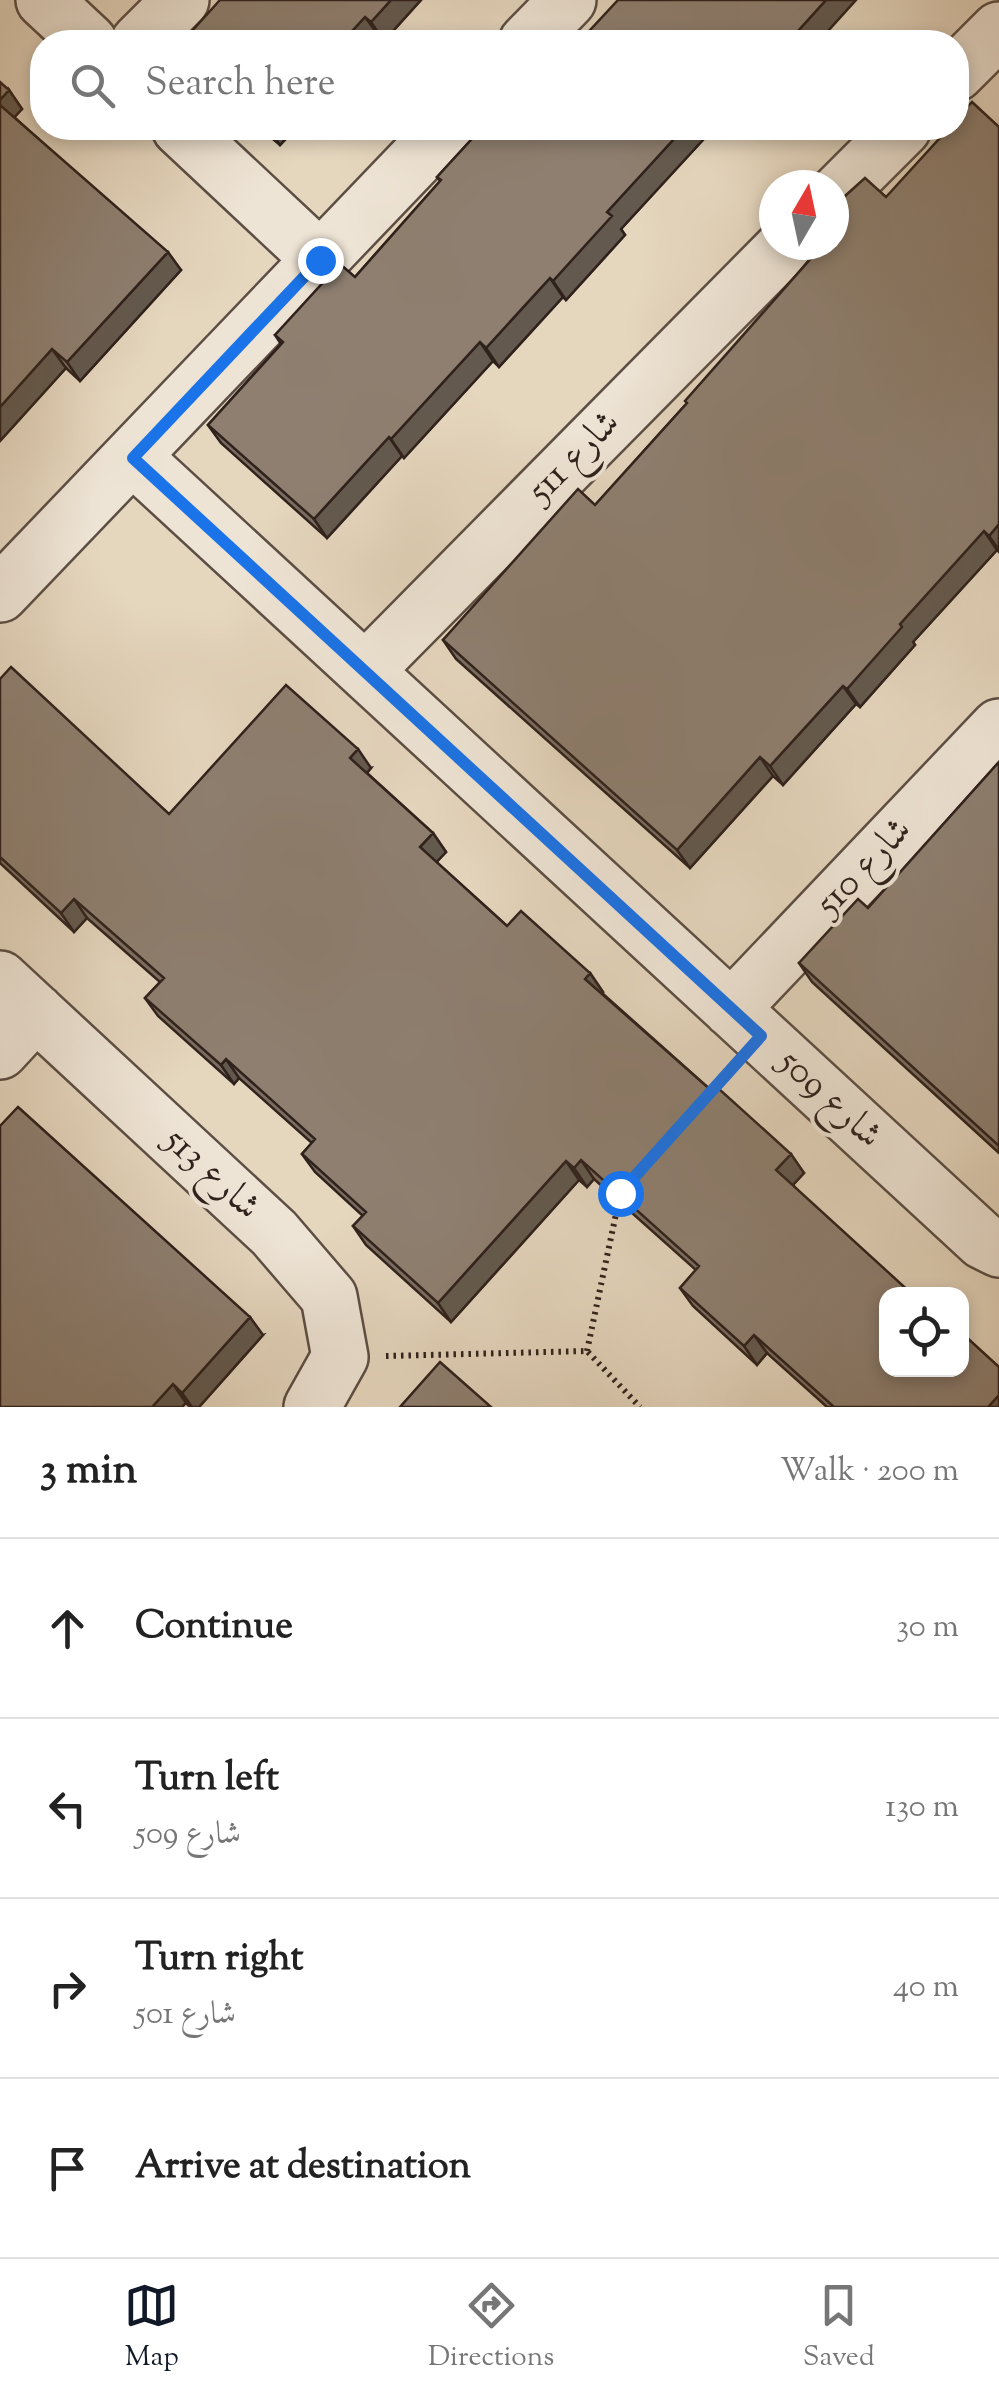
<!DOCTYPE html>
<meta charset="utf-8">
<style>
:root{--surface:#fff;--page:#f2f2f2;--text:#222;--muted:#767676;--line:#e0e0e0;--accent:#111827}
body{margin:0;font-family:"Sorts Mill Goudy",Amiri,serif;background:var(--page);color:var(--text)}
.controls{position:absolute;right:30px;bottom:30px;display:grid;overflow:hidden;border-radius:20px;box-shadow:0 5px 15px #0003}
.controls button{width:90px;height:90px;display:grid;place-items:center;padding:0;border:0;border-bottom:2px solid var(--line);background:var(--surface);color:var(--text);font:50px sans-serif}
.compass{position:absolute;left:759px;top:170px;width:90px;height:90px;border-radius:50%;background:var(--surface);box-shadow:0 5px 15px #0003;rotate:9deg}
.stop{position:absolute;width:30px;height:30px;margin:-22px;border:8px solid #1a73e8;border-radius:50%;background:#fff}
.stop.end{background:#1a73e8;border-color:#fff;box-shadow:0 2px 10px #0008}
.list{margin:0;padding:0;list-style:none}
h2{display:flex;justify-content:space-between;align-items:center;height:130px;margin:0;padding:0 40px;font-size:42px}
h2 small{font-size:32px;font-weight:400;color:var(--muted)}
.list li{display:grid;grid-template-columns:65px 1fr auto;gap:30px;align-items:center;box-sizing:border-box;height:180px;padding:0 40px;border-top:2px solid var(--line)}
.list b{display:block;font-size:38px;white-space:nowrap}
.list p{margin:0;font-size:32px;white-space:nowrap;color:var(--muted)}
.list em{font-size:32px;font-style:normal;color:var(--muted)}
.icon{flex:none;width:55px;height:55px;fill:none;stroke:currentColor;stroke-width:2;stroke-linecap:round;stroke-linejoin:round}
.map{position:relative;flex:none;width:999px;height:1407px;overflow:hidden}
.search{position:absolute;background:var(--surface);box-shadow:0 5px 15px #0003;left:30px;right:30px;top:30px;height:110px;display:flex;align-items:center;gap:25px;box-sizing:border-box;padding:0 35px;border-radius:40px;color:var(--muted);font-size:38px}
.sheet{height:850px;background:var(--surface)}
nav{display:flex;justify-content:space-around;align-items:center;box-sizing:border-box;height:140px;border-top:2px solid var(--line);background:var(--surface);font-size:28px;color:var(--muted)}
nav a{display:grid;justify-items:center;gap:5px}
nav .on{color:var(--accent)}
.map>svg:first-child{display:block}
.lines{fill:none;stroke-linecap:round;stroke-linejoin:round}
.minor-casing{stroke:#5c4e44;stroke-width:60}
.path{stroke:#2f211c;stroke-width:6;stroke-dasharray:2.5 5;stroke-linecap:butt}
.minor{stroke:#eee4d5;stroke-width:55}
.wall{fill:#7a6d60;stroke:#2f211c;stroke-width:2.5}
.shaded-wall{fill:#63594e;stroke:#2f211c;stroke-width:2.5}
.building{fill:#8e7f70;stroke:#2f211c;stroke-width:2.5}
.route{stroke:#1a73e8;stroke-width:12}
.labels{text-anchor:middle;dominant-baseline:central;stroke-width:8;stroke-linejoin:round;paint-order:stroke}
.street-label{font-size:38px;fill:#2f211c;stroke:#eee4d5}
</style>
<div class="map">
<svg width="999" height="1407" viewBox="0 0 999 1407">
<rect width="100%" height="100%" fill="#e5d6be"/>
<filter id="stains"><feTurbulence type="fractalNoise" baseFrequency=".002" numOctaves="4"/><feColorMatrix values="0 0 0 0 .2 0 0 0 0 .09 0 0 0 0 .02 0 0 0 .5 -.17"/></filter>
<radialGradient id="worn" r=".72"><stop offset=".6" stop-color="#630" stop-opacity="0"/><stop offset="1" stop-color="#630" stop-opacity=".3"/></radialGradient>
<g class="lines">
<defs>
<path id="minor" d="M 44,0 L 89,42
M 139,42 L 181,0
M 527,42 L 568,0
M 956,73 L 999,30
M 180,128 L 321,260
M 834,197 L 903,128
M 133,457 L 983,1241 L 999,1249
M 0,594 L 446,128
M 365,671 L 786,245
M 0,979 L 274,1233 L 329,1297 L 340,1357 L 312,1407
M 731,1009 L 999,727
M 0,1051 L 36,1012"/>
</defs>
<use href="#minor" class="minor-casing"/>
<path class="path" d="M 707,1096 L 729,1072
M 587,1351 L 620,1195
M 386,1356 L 587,1351 L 640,1407"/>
<use href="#minor" class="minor"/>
</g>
<path class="wall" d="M 421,0 L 384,41 L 379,36 L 182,42 Z
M 9,90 L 22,109 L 14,117 L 181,270 L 80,381 L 66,368 L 0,441 Z
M 999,127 L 999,552 L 997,550 L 913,642 L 915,645 L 860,707 L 856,704 L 783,785 L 773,776 L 690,868 L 456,659 L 443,640 L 595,505 L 687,403 L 810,259 L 800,245 L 886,197 Z
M 260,128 L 296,128 L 280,145 Z
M 482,128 L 732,128 L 723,137 L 713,129 L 621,229 L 625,235 L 566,300 L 563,297 L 499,367 L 493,361 L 404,458 L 402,456 L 327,538 L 221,443 L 208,425 L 281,344 L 275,335 L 355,277 L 440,181 L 437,177 Z
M 0,679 L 169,814 L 371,768 L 367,773 L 433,833 L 446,852 L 436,862 L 507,926 L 590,973 L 603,992 L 602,993 L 804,1173 L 793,1185 L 999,1407 L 827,1407 L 767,1353 L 757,1365 L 693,1306 L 680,1288 L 696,1270 L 594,1179 L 587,1187 L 579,1180 L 451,1322 L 366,1245 L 353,1226 L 363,1216 L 315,1172 L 302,1154 L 312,1143 L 239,1078 L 234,1084 L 158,1016 L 145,998 L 160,982 L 87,918 L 74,932 L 0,863 Z
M 999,762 L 999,1153 L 812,982 L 799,963 L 868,908 Z
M 263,1335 L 199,1407 L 190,1407 L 186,1403 L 0,1407 Z"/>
<path class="shaded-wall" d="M 391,0 L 421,0 L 384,41 L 371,22 Z
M 826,0 L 856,0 L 818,42 L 788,42 Z
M 365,17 L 379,36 L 372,42 L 342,42 Z
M 9,90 L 22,109 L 11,121 L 0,106 L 0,100 Z
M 268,128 L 296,128 L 280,145 Z
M 684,128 L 713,129 L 621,229 L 625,235 L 566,300 L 553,281 L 607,212 Z
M 716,128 L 732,128 L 723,137 Z
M 168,252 L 181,270 L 80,381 L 67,362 Z
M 550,278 L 563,297 L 499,367 L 486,348 Z
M 480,342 L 493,361 L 404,458 L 391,439 Z
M 52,349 L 66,368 L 0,441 L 0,407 Z
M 389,437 L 402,456 L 327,538 L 314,519 Z
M 999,524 L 999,550 L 989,536 Z
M 984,531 L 997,550 L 913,642 L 915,645 L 860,707 L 847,689 L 900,624 Z
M 843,686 L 856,704 L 783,785 L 770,766 Z
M 358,749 L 371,768 L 363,777 L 350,758 Z
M 760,757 L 773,776 L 690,868 L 677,850 Z
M 433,833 L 446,852 L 433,866 L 420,847 Z
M 74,899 L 87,918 L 74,932 L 61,913 Z
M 590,973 L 603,992 L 598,997 L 585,979 Z
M 226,1059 L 239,1078 L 234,1084 L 221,1065 Z
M 791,1154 L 804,1173 L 789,1189 L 776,1170 Z
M 581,1160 L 594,1179 L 587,1187 L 574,1168 Z
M 566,1161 L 579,1180 L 451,1322 L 438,1303 Z
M 250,1317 L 263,1335 L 199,1407 L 192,1407 L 182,1393 Z
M 754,1335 L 767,1353 L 757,1365 L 744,1346 Z
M 173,1384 L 186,1403 L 182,1407 L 152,1407 Z
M 999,1395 L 999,1407 L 988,1407 Z"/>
<path class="building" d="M 220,0 L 391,0 L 371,22 L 365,17 L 342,42 L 182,42 Z
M 618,0 L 826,0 L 788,42 L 579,42 Z
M 569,36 L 576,42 L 564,42 Z
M 0,82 L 9,90 L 0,100 Z
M 972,102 L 999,127 L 999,524 L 989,536 L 984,531 L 900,624 L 902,627 L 847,689 L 843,686 L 770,766 L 760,757 L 677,850 L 443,640 L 578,489 L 595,505 L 687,403 L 685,401 L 813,256 L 801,245 L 834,245 L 834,206 L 835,205 L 865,178 L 886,197 L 949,128 L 956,128 L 956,119 Z
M 0,105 L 168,252 L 67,362 L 52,349 L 0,407 Z
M 482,128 L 684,128 L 607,212 L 612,216 L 553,281 L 550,278 L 486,348 L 480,342 L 391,439 L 389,437 L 314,519 L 208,425 L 283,342 L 275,335 L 340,264 L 355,277 L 441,180 L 437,177 Z
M 11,667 L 169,814 L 286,685 L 358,749 L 350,758 L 433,833 L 420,847 L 507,926 L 521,911 L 590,973 L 585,979 L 714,1093 L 718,1088 L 791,1154 L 776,1170 L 912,1294 L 886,1294 L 886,1370 L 962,1370 L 962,1333 L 999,1367 L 999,1395 L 988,1407 L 834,1407 L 754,1335 L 744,1346 L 680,1288 L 699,1266 L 581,1160 L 574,1168 L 566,1161 L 438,1303 L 353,1226 L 366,1212 L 302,1154 L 315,1139 L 226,1059 L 221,1065 L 145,998 L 164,978 L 74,899 L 61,913 L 0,857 L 0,679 Z
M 999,762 L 999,1146 L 799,963 L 858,899 L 868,908 Z
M 18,1107 L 250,1317 L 182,1393 L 173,1384 L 152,1407 L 0,1407 L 0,1126 Z
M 440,1362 L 491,1407 L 400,1407 Z"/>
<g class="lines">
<path class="route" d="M 320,260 L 133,458 L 761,1036 L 620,1193"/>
</g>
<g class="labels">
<g class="street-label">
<text transform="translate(575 458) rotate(-45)">شارع 511</text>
<text transform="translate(865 868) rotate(-46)">شارع 510</text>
<text transform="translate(829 1100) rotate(43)">شارع 509</text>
<text transform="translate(211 1175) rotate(43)">شارع 513</text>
</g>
</g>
<rect width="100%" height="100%" filter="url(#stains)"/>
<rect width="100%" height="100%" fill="url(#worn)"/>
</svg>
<div class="controls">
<button><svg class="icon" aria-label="locate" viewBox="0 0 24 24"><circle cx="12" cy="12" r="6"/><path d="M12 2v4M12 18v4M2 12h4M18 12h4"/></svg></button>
</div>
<svg class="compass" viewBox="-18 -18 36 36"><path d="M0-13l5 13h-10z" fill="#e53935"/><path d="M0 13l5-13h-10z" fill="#767676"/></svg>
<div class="stop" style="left:620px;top:1193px"></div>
<div class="stop end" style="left:320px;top:260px"></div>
<div class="search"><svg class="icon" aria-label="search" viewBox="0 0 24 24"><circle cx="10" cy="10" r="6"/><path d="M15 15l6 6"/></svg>Search here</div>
</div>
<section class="sheet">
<h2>3 min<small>Walk · 200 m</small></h2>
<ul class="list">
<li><svg class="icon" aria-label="ahead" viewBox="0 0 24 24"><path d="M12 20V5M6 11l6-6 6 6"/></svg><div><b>Continue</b></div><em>30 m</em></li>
<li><svg class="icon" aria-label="left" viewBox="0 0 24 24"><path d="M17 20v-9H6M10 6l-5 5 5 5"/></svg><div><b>Turn left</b><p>شارع 509</p></div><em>130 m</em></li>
<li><svg class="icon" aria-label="right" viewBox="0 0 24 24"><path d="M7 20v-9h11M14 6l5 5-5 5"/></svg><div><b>Turn right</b><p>شارع 501</p></div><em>40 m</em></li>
<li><svg class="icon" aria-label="arrive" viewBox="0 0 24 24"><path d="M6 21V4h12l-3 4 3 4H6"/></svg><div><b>Arrive at destination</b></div></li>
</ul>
</section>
<nav>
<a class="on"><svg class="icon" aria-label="map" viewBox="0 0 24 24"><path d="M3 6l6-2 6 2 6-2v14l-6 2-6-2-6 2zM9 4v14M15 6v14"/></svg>Map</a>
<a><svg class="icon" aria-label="directions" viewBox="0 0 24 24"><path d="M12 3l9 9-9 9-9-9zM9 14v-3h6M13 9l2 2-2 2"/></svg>Directions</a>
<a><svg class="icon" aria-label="saved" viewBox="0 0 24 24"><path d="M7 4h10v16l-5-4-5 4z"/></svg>Saved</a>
</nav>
